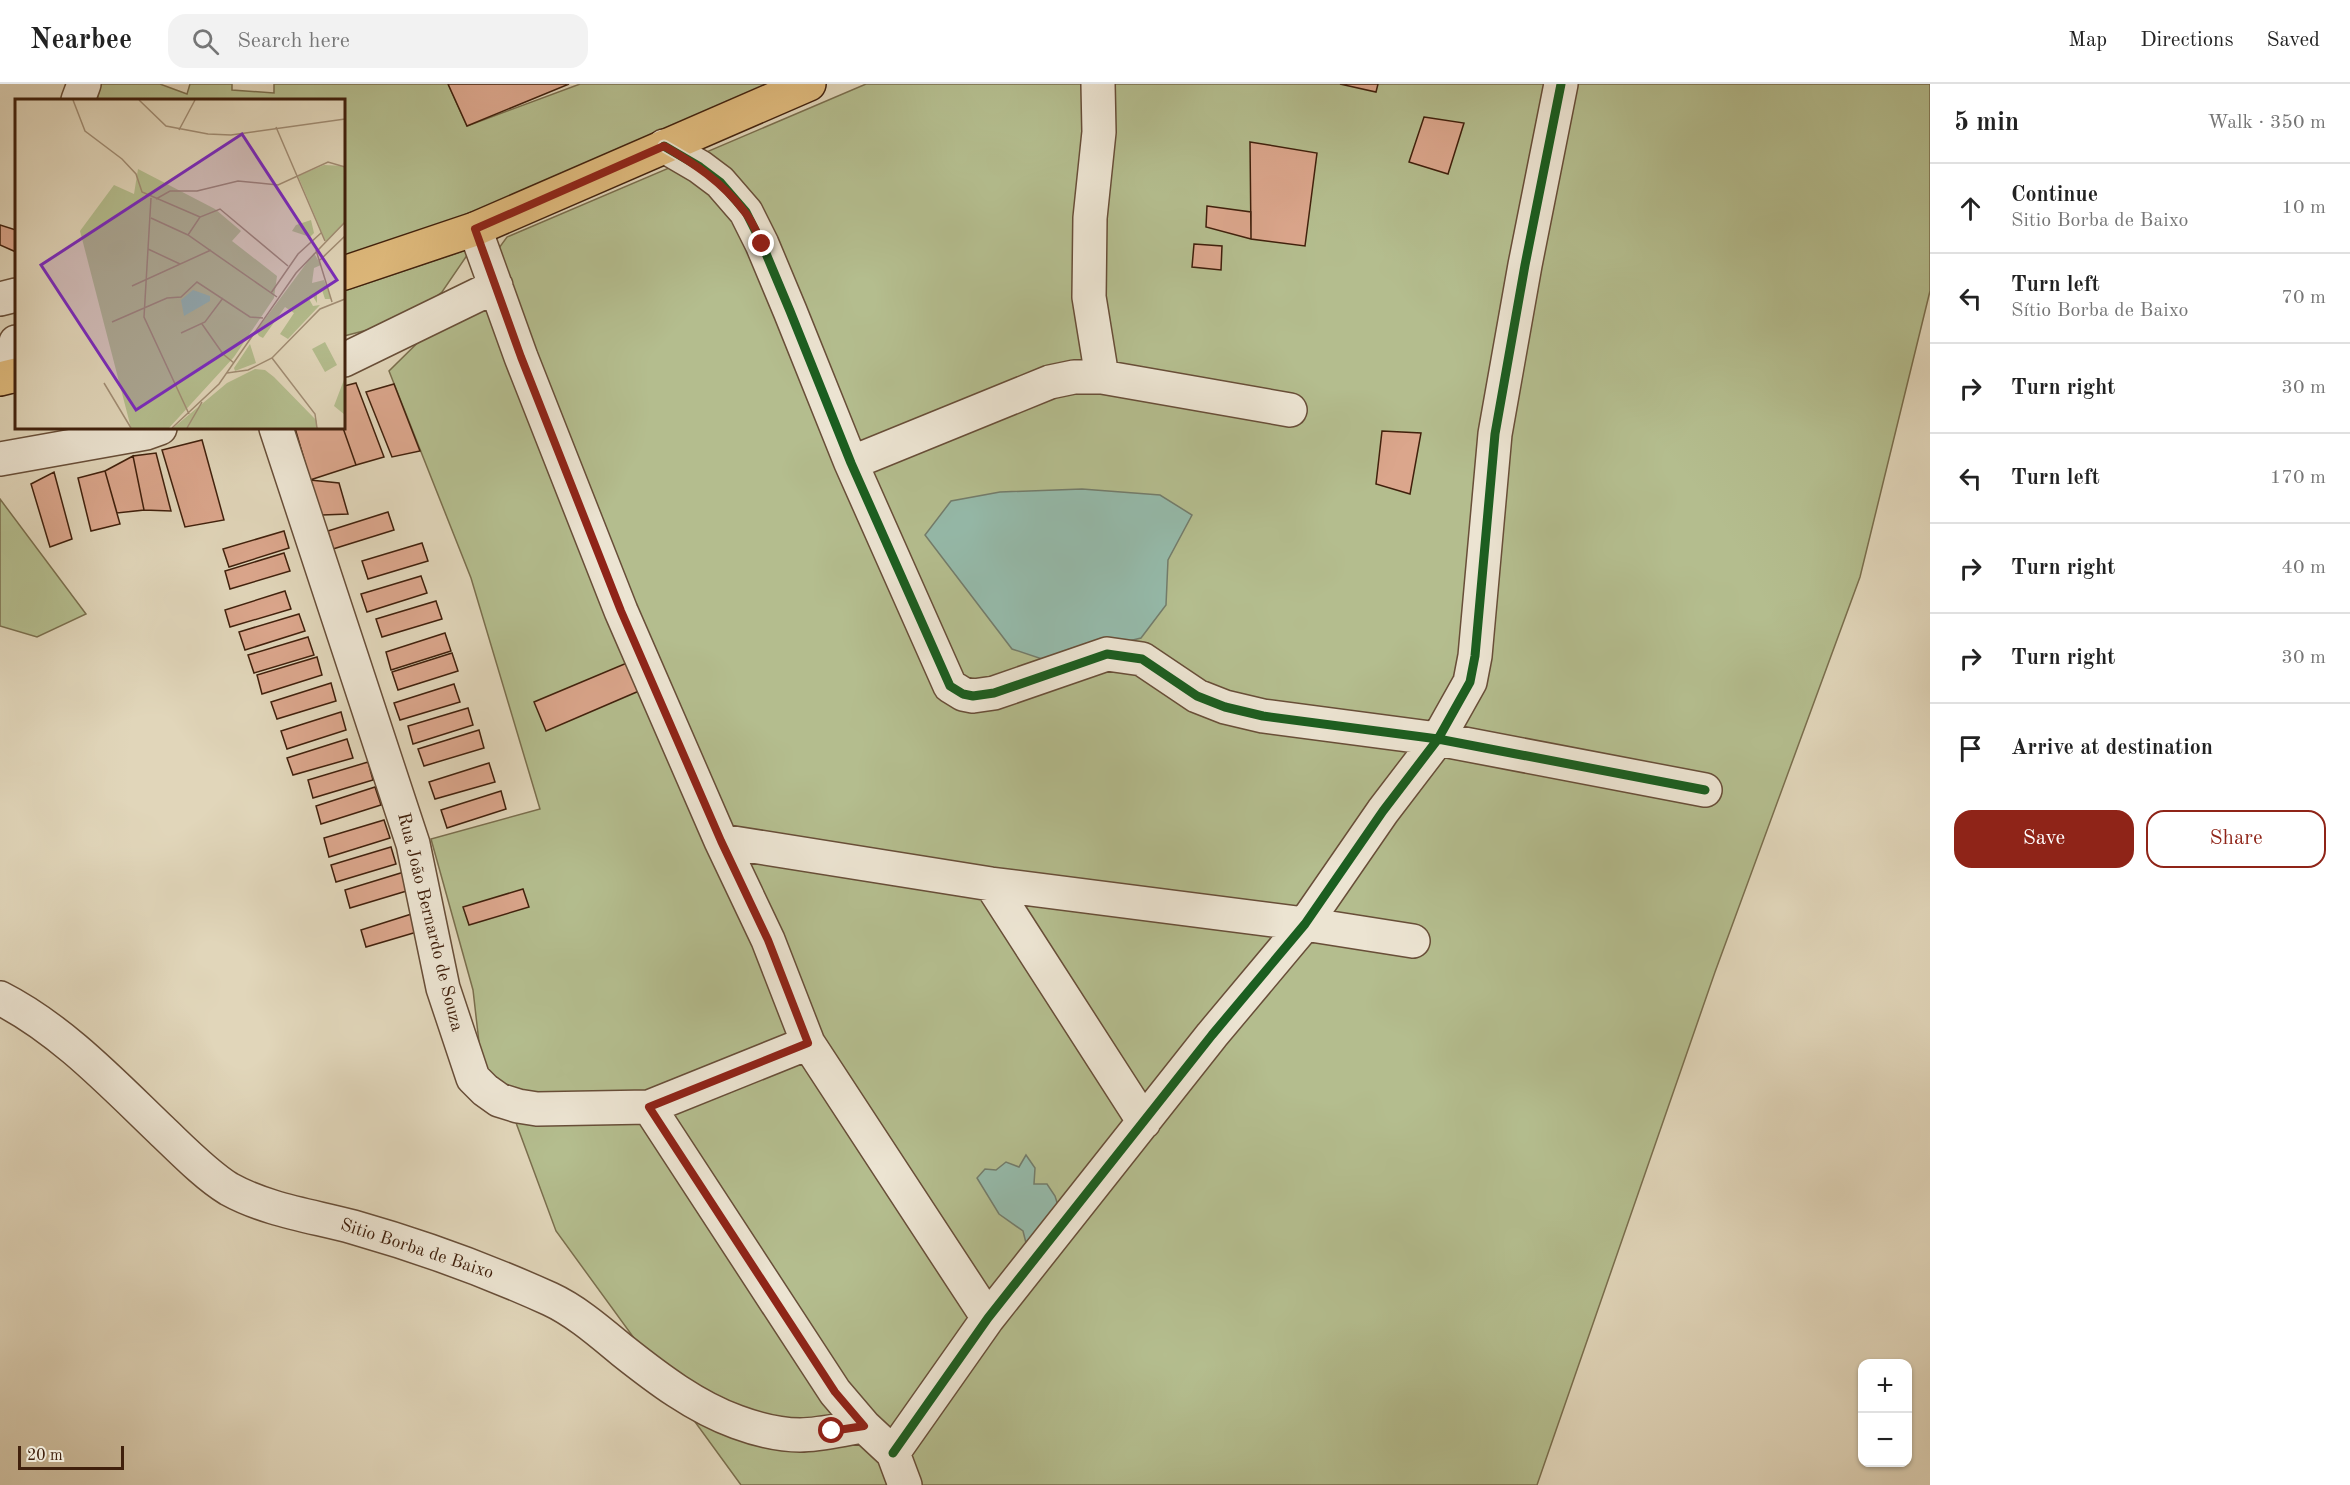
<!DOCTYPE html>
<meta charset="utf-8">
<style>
:root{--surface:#fff;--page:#f2f2f2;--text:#222;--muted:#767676;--line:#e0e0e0;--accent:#8f2418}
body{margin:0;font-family:"Old Standard TT",serif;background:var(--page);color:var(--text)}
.controls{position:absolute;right:18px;bottom:18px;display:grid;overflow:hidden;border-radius:12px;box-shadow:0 2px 4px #0004}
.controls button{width:54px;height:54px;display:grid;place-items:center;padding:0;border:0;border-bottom:2px solid var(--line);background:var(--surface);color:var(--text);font:30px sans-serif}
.scale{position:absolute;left:18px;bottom:15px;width:106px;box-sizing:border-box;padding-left:6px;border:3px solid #40200c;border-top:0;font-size:16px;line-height:21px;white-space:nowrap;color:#40200c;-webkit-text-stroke:4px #ece4d2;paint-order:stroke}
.stop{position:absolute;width:18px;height:18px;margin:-14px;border:4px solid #8f2418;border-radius:50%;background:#fff}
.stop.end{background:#8f2418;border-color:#fff;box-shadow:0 2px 6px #0008}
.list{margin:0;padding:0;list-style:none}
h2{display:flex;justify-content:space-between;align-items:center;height:78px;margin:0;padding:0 24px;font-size:26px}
h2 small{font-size:20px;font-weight:400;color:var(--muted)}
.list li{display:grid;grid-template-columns:39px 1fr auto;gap:18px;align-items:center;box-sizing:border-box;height:90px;padding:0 24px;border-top:2px solid var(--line)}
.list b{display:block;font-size:22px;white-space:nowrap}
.list p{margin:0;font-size:20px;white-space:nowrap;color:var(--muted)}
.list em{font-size:20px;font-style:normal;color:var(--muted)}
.actions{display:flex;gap:12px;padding:18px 24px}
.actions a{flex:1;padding:14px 0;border:2px solid var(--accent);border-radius:18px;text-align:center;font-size:21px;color:var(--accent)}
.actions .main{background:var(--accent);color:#fff}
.icon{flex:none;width:33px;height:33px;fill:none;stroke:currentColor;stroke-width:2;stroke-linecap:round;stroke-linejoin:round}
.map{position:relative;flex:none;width:1930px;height:1401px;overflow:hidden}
header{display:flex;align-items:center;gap:36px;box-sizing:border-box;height:84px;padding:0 30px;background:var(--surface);border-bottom:2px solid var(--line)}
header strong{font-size:28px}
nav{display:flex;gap:33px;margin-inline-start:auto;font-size:21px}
.search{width:420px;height:54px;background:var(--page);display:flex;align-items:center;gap:15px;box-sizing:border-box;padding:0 21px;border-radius:18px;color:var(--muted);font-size:22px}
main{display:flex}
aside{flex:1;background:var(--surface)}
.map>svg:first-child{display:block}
.green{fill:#b4bd8e;stroke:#7a6e4d;stroke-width:1.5}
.water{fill:#95baaa;stroke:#737c6b;stroke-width:1.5}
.building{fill:#dba68c;stroke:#40200c;stroke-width:1.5}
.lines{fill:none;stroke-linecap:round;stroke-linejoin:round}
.minor-casing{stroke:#684e38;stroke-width:36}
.major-casing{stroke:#40200c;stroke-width:36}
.minor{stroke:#ece4d2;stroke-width:33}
.major{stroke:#e0bb7d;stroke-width:33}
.cycleway-casing{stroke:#ece4d2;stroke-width:13}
.cycleway{stroke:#1b5e20;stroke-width:9}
.route{stroke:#8f2418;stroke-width:8}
.labels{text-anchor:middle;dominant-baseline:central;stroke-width:4.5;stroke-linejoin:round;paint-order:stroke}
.street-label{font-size:18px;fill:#40200c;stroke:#ece4d2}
.inset-road{fill:none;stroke:#a18d74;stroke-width:1.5}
.view{fill:#7b2cbf;fill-opacity:0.15;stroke:#7b2cbf;stroke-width:3}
.inset-edge{fill:none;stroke:#40200c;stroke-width:3}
</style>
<header>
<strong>Nearbee</strong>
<div class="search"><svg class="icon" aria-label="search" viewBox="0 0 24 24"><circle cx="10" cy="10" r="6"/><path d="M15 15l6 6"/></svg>Search here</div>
<nav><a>Map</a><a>Directions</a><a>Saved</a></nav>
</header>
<main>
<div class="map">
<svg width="1930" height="1401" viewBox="0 0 1930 1401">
<rect width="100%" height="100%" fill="#e1d6ba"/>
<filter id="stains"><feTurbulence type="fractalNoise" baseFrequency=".00333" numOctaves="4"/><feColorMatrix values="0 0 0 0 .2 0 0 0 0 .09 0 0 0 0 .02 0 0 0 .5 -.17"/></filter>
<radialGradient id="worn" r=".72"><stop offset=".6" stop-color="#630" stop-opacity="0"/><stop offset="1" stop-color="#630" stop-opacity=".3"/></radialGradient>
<path class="green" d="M 101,0 L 160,0 L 187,10 L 190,0 L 232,0 L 232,6 L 274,9 L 274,0 L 448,0 L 467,42 L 580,0 L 770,0 L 770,12 L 344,183 L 344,16 L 97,16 Z
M 866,0 L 1930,0 L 1930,207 L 1860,493 L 1715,888 L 1537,1401 L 741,1401 L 556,1147 L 508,1017 L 484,1002 L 473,906 L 431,755 L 540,725 L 471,494 L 389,287 L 461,216 L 507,153 Z
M 472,164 L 442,208 L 406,236 L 344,252 L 344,207 Z
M 0,415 L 86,530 L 37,553 L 0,542 Z"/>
<path class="water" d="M 1082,405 L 1160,411 L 1192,431 L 1168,476 L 1166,521 L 1141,554 L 1048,577 L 1012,565 L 925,451 L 951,417 L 1000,408 Z
M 1026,1071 L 1035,1084 L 1034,1100 L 1047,1100 L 1055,1112 L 1061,1131 L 1026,1159 L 1023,1147 L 999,1130 L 977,1094 L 985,1085 L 996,1086 L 1006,1078 L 1019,1083 Z"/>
<path class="building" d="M 448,0 L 569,0 L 467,42 Z
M 1340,0 L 1378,0 L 1376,8 Z
M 1424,33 L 1464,39 L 1448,90 L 1409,78 Z
M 1250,58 L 1317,69 L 1305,162 L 1251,155 Z
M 1207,122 L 1251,128 L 1251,155 L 1206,143 Z
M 0,141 L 16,146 L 16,168 L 0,161 Z
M 1194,160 L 1222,162 L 1221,186 L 1192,183 Z
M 356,299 L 384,373 L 356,381 L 343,344 L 344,302 Z
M 394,300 L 420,367 L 392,373 L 366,308 Z
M 295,344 L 343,344 L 356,381 L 310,396 Z
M 1382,347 L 1421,349 L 1410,410 L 1376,400 Z
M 202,356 L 224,436 L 185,443 L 162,366 Z
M 156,369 L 171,427 L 144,426 L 133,372 Z
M 133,372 L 144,426 L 117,429 L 105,387 Z
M 105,387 L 120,440 L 91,447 L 78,394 Z
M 54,388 L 72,455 L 50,463 L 31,400 Z
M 310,396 L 339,399 L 348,430 L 322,431 Z
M 388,428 L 394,446 L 333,465 L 328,447 Z
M 284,447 L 289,464 L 229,483 L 223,465 Z
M 422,459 L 428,477 L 368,495 L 362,477 Z
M 284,469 L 290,487 L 230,505 L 225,487 Z
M 421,492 L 427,509 L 367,528 L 361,510 Z
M 285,507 L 291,525 L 230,543 L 225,526 Z
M 436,517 L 442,535 L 382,553 L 376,535 Z
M 299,530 L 305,547 L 245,566 L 239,548 Z
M 445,549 L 451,567 L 391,586 L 386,568 Z
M 308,553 L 314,571 L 254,589 L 248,571 Z
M 452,569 L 458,587 L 398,606 L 392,588 Z
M 317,573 L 322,591 L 262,610 L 257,591 Z
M 634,576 L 646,604 L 546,647 L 534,618 Z
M 331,599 L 336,617 L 277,635 L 271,618 Z
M 454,600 L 460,618 L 400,636 L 394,619 Z
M 468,624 L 473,641 L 413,660 L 408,642 Z
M 341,628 L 346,646 L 287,665 L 281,647 Z
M 479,646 L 484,664 L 424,682 L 418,665 Z
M 347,655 L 353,674 L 293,691 L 287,674 Z
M 368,678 L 373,696 L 313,714 L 308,696 Z
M 489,679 L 495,698 L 435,715 L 429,698 Z
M 375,703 L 381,721 L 321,740 L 316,722 Z
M 501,707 L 506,725 L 447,744 L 441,726 Z
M 384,736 L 390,754 L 329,773 L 324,754 Z
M 391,763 L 396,780 L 336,798 L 331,781 Z
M 404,788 L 410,806 L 350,824 L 345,806 Z
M 523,805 L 529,823 L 469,841 L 463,823 Z
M 421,827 L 427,845 L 366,863 L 361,846 Z"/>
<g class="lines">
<defs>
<path id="minor" d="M 1098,0 L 1099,48 L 1090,134 L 1089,213 L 1102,293
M 78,16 L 84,0
M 664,62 L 700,83 L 720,98 L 746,128 L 762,160 L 790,227 L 851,379 L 950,602 L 963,610 L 973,612 L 994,609 L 1107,570 L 1142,575 L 1197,612 L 1225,623 L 1263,632 L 1438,655 L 1705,706
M 475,145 L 521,273 L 621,527 L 721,757 L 768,856 L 808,959 L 988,1234
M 0,215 L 16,211
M 344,276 L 496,202
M 11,292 L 16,258
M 276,344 L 413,760 L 443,904 L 473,994 L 485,1006 L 499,1016 L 518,1022 L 537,1025 L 649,1023 L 808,959
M 0,375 L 146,349 L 160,344
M 851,379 L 1050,298 L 1074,293 L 1102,293 L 1290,326
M 721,757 L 991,800 L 1305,840 L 1413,857
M 991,800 L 1144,1038
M 0,914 C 61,945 112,999 161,1046 C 181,1065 206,1091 229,1105 C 267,1126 312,1132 353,1143 C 420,1162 486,1186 550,1215 C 576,1227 600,1248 623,1267 C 657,1294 695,1323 737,1338 C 756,1345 779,1351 800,1351 C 821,1351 843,1345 864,1342
M 649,1023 L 835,1308 L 864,1342 L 893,1369 L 905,1401
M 893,1369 L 988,1234 L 1212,951 L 1305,840 L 1383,727 L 1438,655 L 1470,598 L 1475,572 L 1495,350 L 1525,181 L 1561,0"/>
<path id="major" d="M 344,189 L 475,145 L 809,0
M 0,295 L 16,291"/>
</defs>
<use href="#minor" class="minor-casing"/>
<use href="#major" class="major-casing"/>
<use href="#minor" class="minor"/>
<use href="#major" class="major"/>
<defs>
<path id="cycleway" d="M 664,62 L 700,83 L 720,98 L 746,128 L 762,160 L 790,227 L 851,379 L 950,602 L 963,610 L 973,612 L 994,609 L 1107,570 L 1142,575 L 1197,612 L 1225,623 L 1263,632 L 1438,655 L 1705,706
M 893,1369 L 988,1234 L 1212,951 L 1305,840 L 1383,727 L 1438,655 L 1470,598 L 1475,572 L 1495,350 L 1525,181 L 1561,0"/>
</defs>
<use href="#cycleway" class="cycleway-casing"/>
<use href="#cycleway" class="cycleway"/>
</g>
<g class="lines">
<path class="route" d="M 762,160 C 757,149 752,136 744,127 C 722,98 695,80 664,62 L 475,145 L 521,273 L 621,527 L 721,757 L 768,856 L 808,959 L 649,1023 L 835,1308 L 864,1342 L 832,1347"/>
</g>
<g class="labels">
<g class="street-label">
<text transform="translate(430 838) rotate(76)">Rua João Bernardo de Souza</text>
<text transform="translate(417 1165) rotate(18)">Sitio Borba de Baixo</text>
</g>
</g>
<g transform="translate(15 15)">
<rect width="330" height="330" fill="#e1d6ba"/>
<path d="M 309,66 L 330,67 L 330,124 L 311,143 L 283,77 ZM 123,70 L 200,110 L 226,132 L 217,142 L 262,177 L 259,199 L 219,258 L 154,329 L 116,329 L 65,132 L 99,86 L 119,95 ZM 296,121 L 299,134 L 295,138 L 277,132 L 281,126 ZM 299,154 L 306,166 L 299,169 L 297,184 L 309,181 L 316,200 L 310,200 L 307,191 L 302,193 L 302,204 L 297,196 L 293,198 L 298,207 L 305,206 L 273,240 L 265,235 L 279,214 L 270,208 L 248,239 L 244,237 L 241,232 ZM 310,243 L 322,266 L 310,273 L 297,250 ZM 235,245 L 241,264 L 220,272 L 219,269 ZM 240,270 L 250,271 L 259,278 L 302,322 L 301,329 L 158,329 L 212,284 ZM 330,278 L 330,316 L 319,307 Z" fill="#b4bd8e"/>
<path d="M 178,191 L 195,197 L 195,202 L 169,217 L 166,201 Z" fill="#95baaa"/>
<path class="inset-road" d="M 58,1 L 70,32 L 107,60 L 121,75 L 127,93 L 185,118M 124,1 L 151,27 L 193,35 L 216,36 L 330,20M 261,28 L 310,142M 164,31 L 180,1M 136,99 L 129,218 L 174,315M 141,100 L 155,92 L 182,92 L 223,82 L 263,86 L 313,63 L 330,68M 136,119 L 173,136 L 262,198M 173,136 L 185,118 L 205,110 L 273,167M 133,150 L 165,165M 301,151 L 317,203M 305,161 L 330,137M 117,187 L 196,151M 256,194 L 283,155 L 306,134M 97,223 L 152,199 L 166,198 L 182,183 L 235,218 L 248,219M 187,225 L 208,255 L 219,264M 166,234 L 190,223 L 208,199M 257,259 L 300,315 L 302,329M 212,274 L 233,271 L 257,259 L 305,210 L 330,200M 89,284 L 116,329M 157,329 L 204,285 L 281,174 L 330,123M 172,329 L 187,303"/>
<path class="view" d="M 227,35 L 322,181 L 121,311 L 26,166 Z"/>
<rect width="330" height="330" class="inset-edge"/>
</g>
<rect width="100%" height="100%" filter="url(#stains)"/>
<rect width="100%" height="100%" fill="url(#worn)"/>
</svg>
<div class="controls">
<button>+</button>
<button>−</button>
</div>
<div class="scale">20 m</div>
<div class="stop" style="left:832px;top:1347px"></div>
<div class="stop end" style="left:762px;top:160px"></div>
</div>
<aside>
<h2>5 min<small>Walk · 350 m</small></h2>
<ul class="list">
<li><svg class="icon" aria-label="ahead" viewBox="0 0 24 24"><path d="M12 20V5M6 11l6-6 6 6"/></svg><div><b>Continue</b><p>Sitio Borba de Baixo</p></div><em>10 m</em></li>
<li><svg class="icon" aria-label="left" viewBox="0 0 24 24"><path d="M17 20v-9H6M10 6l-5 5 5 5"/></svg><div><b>Turn left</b><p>Sítio Borba de Baixo</p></div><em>70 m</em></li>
<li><svg class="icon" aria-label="right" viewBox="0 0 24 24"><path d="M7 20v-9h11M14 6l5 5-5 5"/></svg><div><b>Turn right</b></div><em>30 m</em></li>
<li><svg class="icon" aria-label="left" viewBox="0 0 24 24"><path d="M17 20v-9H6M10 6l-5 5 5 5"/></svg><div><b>Turn left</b></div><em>170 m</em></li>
<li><svg class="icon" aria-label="right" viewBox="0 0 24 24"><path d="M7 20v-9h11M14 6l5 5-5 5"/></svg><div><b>Turn right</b></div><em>40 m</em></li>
<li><svg class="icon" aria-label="right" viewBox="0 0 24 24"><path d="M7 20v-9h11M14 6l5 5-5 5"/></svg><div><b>Turn right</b></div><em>30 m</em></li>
<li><svg class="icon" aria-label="arrive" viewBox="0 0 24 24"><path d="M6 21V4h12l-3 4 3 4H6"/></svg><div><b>Arrive at destination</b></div></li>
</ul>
<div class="actions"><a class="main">Save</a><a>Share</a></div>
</aside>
</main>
